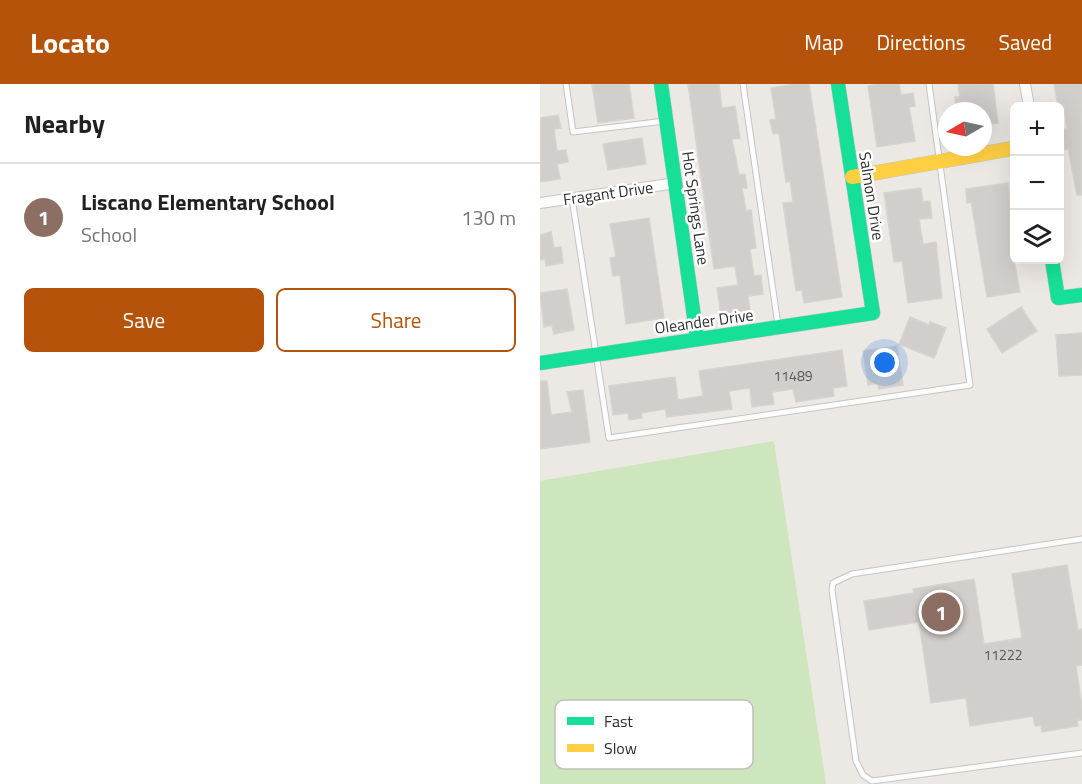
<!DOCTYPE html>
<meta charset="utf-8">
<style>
:root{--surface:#fff;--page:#f6f6f6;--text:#202124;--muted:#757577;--line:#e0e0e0;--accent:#b45309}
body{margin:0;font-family:"Titillium Web",sans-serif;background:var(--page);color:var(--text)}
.controls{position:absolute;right:18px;top:18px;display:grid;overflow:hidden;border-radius:9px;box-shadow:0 6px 24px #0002}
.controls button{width:54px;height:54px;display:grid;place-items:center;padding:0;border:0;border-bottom:2px solid var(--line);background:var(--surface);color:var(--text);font:30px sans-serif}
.compass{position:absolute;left:398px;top:18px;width:54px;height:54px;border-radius:50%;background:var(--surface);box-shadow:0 6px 24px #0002;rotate:261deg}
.you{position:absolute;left:345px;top:279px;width:21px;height:21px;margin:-15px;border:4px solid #fff;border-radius:50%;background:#1a73e8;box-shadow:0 0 0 9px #1a73e833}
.badge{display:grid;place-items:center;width:39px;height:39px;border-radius:50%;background:var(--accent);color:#fff;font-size:20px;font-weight:700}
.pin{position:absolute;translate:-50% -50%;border:3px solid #fff;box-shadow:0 2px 6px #0006}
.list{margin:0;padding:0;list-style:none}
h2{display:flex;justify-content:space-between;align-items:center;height:78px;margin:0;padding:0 24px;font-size:26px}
h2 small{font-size:20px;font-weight:400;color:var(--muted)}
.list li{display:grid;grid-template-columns:39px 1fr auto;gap:18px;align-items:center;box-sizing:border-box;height:108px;padding:0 24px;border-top:2px solid var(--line)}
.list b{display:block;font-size:22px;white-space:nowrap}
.list p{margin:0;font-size:20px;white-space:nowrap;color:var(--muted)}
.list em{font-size:20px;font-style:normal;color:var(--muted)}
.actions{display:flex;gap:12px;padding:18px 24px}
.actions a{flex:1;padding:14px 0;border:2px solid var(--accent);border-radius:9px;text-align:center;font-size:21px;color:var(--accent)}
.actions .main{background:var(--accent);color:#fff}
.icon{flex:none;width:33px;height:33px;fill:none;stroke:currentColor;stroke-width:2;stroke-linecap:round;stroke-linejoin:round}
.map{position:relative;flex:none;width:542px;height:700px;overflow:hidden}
header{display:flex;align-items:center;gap:36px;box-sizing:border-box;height:84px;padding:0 30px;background:var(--accent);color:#fff}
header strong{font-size:28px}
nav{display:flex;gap:33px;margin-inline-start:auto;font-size:21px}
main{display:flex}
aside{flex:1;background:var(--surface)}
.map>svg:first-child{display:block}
.green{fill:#cee6be}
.building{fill:#d1cecb;stroke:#d7d4d0;stroke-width:1.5}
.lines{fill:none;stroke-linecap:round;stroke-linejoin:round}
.lane-casing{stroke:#c5c4c5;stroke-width:7}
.street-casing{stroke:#c5c4c5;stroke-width:12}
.fast-casing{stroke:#c5c4c5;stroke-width:15}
.slow-casing{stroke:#c5c4c5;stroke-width:15}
.lane{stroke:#fcfcfb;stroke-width:5}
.street{stroke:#fcfcfb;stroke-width:10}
.fast{stroke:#16e098;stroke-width:14}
.slow{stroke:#ffcf43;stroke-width:14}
.labels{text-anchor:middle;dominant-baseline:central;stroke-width:5;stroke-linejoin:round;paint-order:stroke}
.number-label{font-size:14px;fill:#585857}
.street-label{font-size:16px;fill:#2e2e2e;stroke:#fff}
.key{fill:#fff;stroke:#c0c0c0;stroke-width:1.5}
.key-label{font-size:16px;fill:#2e2e2e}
</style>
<header>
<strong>Locato</strong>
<nav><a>Map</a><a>Directions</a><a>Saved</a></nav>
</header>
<main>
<aside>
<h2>Nearby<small></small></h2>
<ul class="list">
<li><span class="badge" style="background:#8d6e63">1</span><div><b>Liscano Elementary School</b><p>School</p></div><em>130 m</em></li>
</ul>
<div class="actions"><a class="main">Save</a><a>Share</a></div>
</aside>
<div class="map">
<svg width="542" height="700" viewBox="0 0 542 700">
<rect width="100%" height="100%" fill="#ece8e4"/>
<path class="green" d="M 234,357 L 286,700 L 0,700 L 0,397 Z"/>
<path class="building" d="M 52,0 L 89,0 L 94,34 L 58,39 Z
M 148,0 L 179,0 L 182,24 L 195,22 L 200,54 L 192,55 L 199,91 L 205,90 L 207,104 L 202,104 L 206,127 L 211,126 L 216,164 L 210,165 L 214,192 L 221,191 L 223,210 L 208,212 L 210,227 L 181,231 L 177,204 L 198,201 L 195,182 L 174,185 Z
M 256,0 L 269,0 L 302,213 L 264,219 L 262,206 L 256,207 L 243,119 L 253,118 L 250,97 L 246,98 L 239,49 L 233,50 L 230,36 L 236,35 L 231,4 Z
M 338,0 L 359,0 L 361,11 L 373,9 L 375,22 L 369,23 L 375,57 L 337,63 L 328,2 Z
M 418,0 L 453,0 L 458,39 L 443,41 L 443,27 L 416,27 L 415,13 L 420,13 Z
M 514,0 L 542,0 L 542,111 L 537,111 L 528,64 L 525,65 L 522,45 L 527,45 L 524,22 L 518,22 Z
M 18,31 L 21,44 L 14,45 L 17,67 L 26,66 L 28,78 L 17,80 L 20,95 L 0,98 L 0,34 Z
M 102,54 L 106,80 L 68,86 L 63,60 Z
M 468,99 L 474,148 L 474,176 L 480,208 L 447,213 L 433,129 L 431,118 L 427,119 L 426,105 Z
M 381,104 L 383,118 L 390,117 L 392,134 L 379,135 L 383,160 L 396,158 L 402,214 L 368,219 L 362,177 L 354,178 L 344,109 Z
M 109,134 L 124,234 L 86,240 L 80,191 L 73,192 L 70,174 L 76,173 L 70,140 Z
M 11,148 L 14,164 L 21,163 L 23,179 L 6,182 L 5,175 L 0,176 L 0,151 Z
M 27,205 L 34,246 L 14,250 L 12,241 L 4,243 L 0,209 Z
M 481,223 L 497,247 L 462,269 L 447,245 Z
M 370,233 L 389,241 L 390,238 L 406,244 L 394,274 L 359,260 Z
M 542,249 L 542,291 L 519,292 L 516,251 Z
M 357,262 L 363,301 L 339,305 L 338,299 L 328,301 L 323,267 Z
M 302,266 L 307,302 L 293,304 L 294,312 L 256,318 L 253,305 L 232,308 L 234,320 L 212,323 L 210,304 L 189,307 L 192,325 L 127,333 L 125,325 L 101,329 L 102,334 L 89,336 L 88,329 L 73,331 L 69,302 L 135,293 L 138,316 L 163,312 L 159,287 Z
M 0,297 L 7,297 L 11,331 L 32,328 L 27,308 L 43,306 L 50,358 L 0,365 Z
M 527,481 L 538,546 L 542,545 L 542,581 L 536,582 L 542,623 L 542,636 L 537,636 L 538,642 L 502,648 L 501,641 L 495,642 L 493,632 L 430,642 L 426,614 L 391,619 L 379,538 L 329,546 L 324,517 L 374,509 L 373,505 L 434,495 L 444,560 L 482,554 L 472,490 Z"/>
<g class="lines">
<defs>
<path id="lane" d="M 26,0 L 33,48 L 125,37
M 203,0 L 238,241
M 32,114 L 69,354 L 430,301 L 389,0
M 542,455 L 312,490 L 293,499 L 292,506 L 316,677 L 323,691 L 332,697 L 542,669"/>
<path id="street" d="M 485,0 L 489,22
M 0,119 L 136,99"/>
<path id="fast" d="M 121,0 L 157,254
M 512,176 L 518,214 L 542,211
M 0,279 L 333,229 L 298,0"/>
<path id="slow" d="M 312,93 L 475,64"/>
</defs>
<use href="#lane" class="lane-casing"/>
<use href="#street" class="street-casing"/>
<use href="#fast" class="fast-casing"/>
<use href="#slow" class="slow-casing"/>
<use href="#lane" class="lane"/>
<use href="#street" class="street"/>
<use href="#fast" class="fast"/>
<use href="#slow" class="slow"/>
</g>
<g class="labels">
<g class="number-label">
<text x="253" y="291">11489</text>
<text x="463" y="570">11222</text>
</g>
<g class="street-label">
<text transform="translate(68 109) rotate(-8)">Fragant Drive</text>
<text transform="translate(332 112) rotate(81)">Salmon Drive</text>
<text transform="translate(156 124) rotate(82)">Hot Springs Lane</text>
<text transform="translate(164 237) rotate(-8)">Oleander Drive</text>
</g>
</g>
<rect x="15" y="616" width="198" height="69" rx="9" class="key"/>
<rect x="27" y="633" width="27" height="8" fill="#16e098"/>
<rect x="27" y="660" width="27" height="8" fill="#ffcf43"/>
<g class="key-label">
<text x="64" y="643">Fast</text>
<text x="64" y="670">Slow</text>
</g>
</svg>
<div class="controls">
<button>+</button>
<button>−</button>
<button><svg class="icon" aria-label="layers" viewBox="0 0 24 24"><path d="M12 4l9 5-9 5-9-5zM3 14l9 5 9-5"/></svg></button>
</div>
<svg class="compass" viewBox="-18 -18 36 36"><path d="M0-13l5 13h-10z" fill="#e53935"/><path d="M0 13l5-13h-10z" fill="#757577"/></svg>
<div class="you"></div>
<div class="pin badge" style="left:401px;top:528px;background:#8d6e63">1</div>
</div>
</main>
